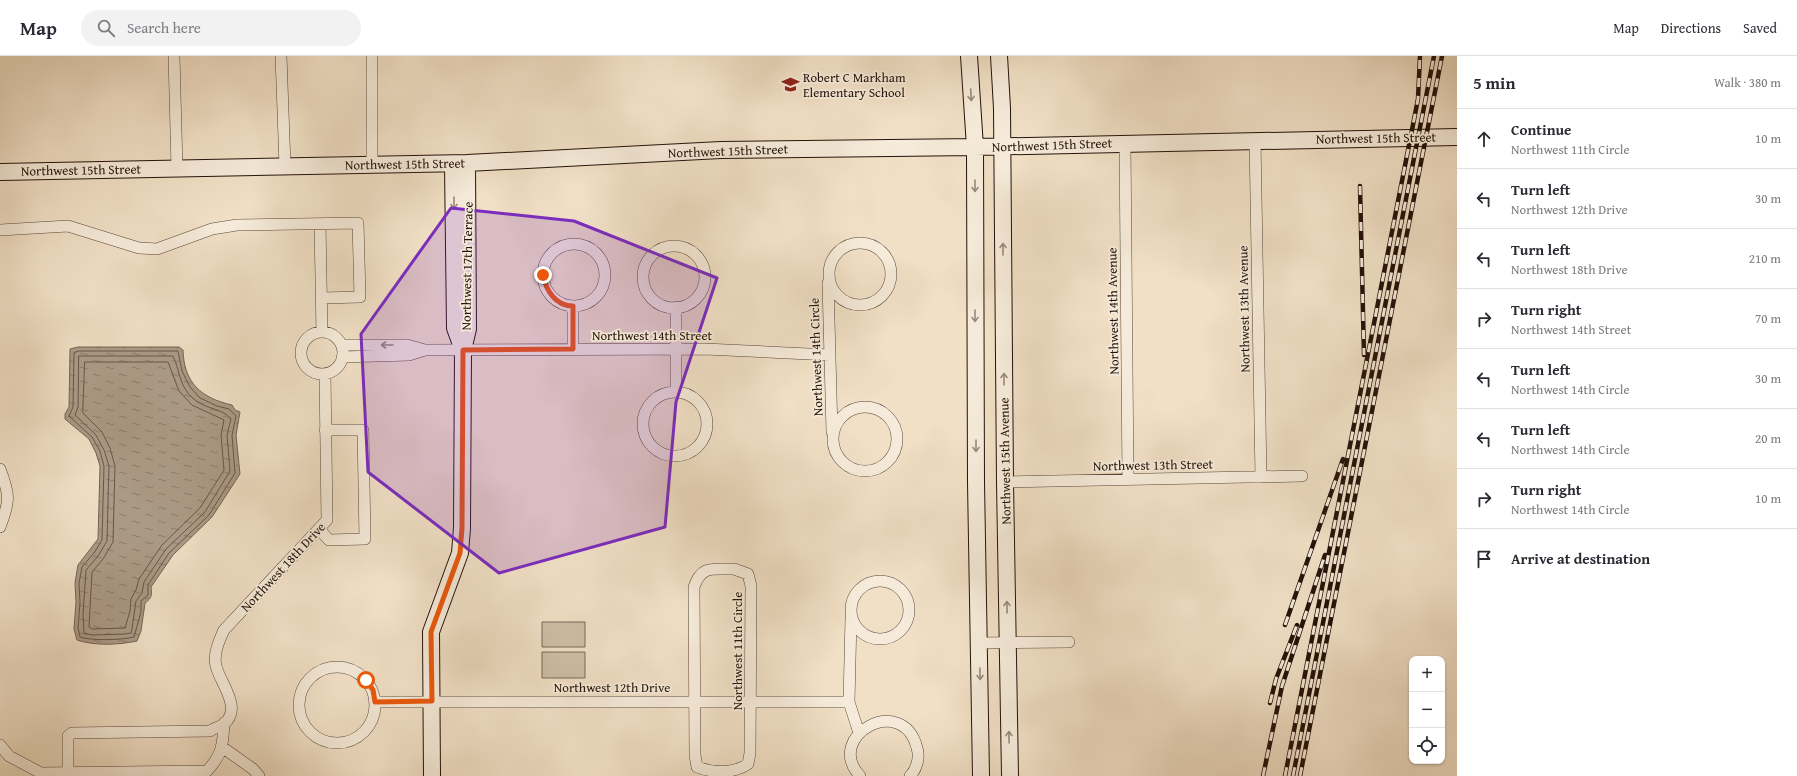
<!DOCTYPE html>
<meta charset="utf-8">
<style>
:root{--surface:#fff;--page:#f2f2f3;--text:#2b2b33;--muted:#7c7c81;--line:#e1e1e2}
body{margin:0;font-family:"Gentium Book Plus",serif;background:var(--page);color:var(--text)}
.controls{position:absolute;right:12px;bottom:12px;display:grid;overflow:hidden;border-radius:8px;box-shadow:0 1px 3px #0004}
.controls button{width:36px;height:36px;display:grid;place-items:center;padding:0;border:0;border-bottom:1px solid var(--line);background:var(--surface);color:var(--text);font:20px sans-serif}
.stop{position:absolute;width:12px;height:12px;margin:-9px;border:3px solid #ea580c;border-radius:50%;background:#fff}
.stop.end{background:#ea580c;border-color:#fff;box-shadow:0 1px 4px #0008}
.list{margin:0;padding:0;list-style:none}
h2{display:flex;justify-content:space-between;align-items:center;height:52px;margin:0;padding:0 16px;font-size:17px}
h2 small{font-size:13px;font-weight:400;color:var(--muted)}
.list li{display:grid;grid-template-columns:26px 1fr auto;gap:12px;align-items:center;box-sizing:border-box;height:60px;padding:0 16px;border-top:1px solid var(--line)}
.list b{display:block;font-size:15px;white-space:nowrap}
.list p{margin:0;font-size:13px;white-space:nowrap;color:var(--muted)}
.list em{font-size:13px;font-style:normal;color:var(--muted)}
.icon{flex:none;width:22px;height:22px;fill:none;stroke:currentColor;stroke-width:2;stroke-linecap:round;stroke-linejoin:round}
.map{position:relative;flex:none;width:1457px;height:720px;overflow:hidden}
header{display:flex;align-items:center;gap:24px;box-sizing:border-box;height:56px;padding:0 20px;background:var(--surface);border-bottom:1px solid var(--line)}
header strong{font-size:19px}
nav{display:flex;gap:22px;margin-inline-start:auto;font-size:14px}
.search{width:280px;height:36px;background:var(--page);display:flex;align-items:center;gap:10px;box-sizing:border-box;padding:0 14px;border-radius:22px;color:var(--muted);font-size:15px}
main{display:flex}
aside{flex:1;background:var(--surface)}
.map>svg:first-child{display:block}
.pitch{fill:#cebda6;stroke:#796858}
.water{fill:url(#water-ripples);stroke:#756454}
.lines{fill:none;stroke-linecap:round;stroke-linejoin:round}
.shore{stroke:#685648;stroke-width:1}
.street-casing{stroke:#574639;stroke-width:12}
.secondary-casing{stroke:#24120a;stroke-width:18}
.street{stroke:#f6ebda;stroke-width:11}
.secondary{stroke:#f6ebda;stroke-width:16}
.rail-casing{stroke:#24120a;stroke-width:4.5}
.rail{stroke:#f6ebda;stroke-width:3;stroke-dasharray:9;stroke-linecap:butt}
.oneway{stroke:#98897c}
.route{stroke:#ea580c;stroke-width:5}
.marked{fill:#7b2cbf;fill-opacity:0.2;stroke:#7b2cbf;stroke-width:3;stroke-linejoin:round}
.labels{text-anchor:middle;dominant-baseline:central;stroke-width:3.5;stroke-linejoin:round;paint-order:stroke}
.poi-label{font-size:13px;fill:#24120a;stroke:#f6ebda;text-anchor:start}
.street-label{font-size:13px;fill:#24120a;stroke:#f6ebda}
</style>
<header>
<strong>Map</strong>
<div class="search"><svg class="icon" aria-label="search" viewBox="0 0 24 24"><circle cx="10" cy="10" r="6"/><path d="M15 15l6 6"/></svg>Search here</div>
<nav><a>Map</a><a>Directions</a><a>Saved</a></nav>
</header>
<main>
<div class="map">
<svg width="1457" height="720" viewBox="0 0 1457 720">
<defs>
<pattern id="water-ripples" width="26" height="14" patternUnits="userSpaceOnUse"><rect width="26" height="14" fill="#ab9a86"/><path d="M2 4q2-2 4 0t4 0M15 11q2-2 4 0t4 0" fill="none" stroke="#8b7c6c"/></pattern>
</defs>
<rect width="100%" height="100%" fill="#f1e0c6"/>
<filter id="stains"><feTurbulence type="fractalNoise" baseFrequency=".005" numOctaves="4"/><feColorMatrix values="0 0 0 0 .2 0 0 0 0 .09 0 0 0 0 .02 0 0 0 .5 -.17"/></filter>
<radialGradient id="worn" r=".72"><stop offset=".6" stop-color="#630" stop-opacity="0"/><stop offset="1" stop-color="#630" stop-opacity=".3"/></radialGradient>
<path class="pitch" d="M 542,566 L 585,566 L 585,591 L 542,591 Z
M 542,596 L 585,596 L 585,622 L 542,622 Z"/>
<path class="water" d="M 78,291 L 179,291 L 183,294 C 184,327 201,342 232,349 L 235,354 L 240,356 L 236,379 L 240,418 L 212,461 L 173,499 L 151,531 C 152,539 152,542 145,547 L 141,575 L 137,585 C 118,589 95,590 77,584 L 74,573 L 76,546 L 75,527 L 78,509 L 98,483 L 100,410 L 96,397 L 89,383 L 65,363 L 65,358 L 69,351 L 70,293 Z"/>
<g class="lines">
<path class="shore" d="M 79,295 L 178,295 L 182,315 L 190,331 L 200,342 L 217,350 L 229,353 L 236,360 L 232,379 L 235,417 L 209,459 L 169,497 L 148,529 L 148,539 L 141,545 L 141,556 L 134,581 C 122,584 92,585 80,581 L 78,572 L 80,547 L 79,527 L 82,511 L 94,497 L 102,484 L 104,410 L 100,395 L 92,381 L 69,360 L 73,351 L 74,297 Z
M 79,300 L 173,300 C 181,317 179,334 198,346 C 208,353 223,353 231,363 L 227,379 L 230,415 L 205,456 L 166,493 L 144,526 L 142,537 L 136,545 L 132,573 L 131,577 L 125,578 L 92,579 L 84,577 L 83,559 L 86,514 L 98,500 L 107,485 L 109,410 L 104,394 L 96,379 L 75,359 L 78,351 Z
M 85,306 L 168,306 L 179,335 L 192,349 L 224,364 L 221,379 L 224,414 L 200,452 L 162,489 L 139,523 L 136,534 L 131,543 L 130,555 L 125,572 L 92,573 L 89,571 L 92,516 L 103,503 L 113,486 L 115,410 L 110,392 L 102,376 L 83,357 Z"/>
<defs>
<path id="street" d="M 174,0 L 177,112
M 281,0 L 285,110
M 372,0 L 372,108
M 1255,84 L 1261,421
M 1125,87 L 1128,423
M 320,168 L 322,276
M 0,174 L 68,170 L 139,192 L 157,193 L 212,173 L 237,169 L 358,167 L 360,241 L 322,242
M829 218a31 31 0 1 1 62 0a31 31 0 1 1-62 0Z
M543 219a31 31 0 1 1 62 0a31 31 0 1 1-62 0Z
M643 221a31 31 0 1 1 62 0a31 31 0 1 1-62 0Z
M 828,227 L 832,376
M 573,250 L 573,293
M 676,251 L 676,336
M301 297a21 21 0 1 1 42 0a21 21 0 1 1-42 0Z
M 342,289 L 407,289 L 425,294
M 342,301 L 409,299 L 425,294 L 705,293 L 830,299
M643 368a32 32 0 1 1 64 0a32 32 0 1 1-64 0Z
M833 383a32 32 0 1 1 64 0a32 32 0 1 1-64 0Z
M 0,413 C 10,439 10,445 0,471
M 1005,426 L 1302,420
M 319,473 L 329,484 L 365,483 L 363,374 L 325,374
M 734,513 L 748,518 L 751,530 L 750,697 L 748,708 C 733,718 713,717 697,711 L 695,699 L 694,531 C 702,508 713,514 734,513 Z
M851 554a29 29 0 1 1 58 0a29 29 0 1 1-58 0Z
M 851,562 L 849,646 L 859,677
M 979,587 L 1069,586
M299 649a38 38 0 1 1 76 0a38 38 0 1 1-76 0Z
M 375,646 L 849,646
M 0,689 L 9,700 L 41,717 L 207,715 C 222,699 223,689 224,667
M 222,691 L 253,713 L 259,720
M 68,717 L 68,680 L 72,677 L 210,675 C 214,672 220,671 224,668 C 243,652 220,627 216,610 C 213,598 219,585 224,574 L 327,464 L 325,318
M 860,720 C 823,680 903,636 917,692 C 920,701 917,713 910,720"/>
<path id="secondary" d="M 969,0 L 975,91 L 976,426 L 981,720
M 999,0 L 1002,52 L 1005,426 L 1010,720
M 453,108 L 455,272 L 463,294
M 0,116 L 467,107 L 721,94 L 975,91 L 1457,81
M 432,720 L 431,576 L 460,497 L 462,472 L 463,294 L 468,273 L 467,107"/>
</defs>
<use href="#street" class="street-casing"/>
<use href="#secondary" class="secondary-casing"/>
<use href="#street" class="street"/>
<use href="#secondary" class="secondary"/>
<defs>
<path id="rail" d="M 1360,130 L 1364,299
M 1285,569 L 1343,403
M 1270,647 L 1276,623 L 1297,569
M 1263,720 L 1282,630 L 1325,499
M 1285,720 L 1412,74 L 1418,43 L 1420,0
M 1293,720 L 1434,0
M 1300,720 L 1442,0"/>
</defs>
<use href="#rail" class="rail-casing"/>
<use href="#rail" class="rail"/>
</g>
<defs><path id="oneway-shaft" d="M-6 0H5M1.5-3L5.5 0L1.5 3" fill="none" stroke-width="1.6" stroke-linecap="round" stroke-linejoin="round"/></defs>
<g class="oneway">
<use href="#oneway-shaft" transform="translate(971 39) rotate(87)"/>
<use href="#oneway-shaft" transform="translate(975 130) rotate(90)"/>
<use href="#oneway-shaft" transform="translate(454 147) rotate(90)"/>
<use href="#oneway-shaft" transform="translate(1003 193) rotate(-90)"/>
<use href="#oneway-shaft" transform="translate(975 260) rotate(90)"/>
<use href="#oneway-shaft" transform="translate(387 289) rotate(180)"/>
<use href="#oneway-shaft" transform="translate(1004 323) rotate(-90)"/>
<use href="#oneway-shaft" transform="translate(976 390) rotate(90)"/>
<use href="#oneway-shaft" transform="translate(1007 551) rotate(-91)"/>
<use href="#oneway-shaft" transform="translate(980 618) rotate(89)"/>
<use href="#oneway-shaft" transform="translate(1009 681) rotate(-91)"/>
</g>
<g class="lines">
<path class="route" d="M 366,624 L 373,634 L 375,646 L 432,645 L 431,576 L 460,497 L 462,472 L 463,294 L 573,293 L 573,250 C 555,250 546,234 543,219"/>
</g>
<path class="marked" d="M 451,152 L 574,165 L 717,222 L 676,346 L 665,471 L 499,517 L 368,416 L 361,278 Z"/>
<defs>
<symbol id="school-bare" viewBox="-9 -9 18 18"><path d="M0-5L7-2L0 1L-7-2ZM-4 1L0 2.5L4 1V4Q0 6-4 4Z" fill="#8f2418" stroke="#f6ebda" stroke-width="2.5" paint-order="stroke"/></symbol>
</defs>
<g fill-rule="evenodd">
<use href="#school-bare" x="778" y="16" width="25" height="25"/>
</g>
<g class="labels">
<g class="poi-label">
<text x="803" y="21">Robert C Markham<tspan x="803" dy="15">Elementary School</tspan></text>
</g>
<g class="street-label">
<text transform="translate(1376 82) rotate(-1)">Northwest 15th Street</text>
<text transform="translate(1052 89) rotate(-2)">Northwest 15th Street</text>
<text transform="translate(728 95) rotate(-2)">Northwest 15th Street</text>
<text transform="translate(405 108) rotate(-1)">Northwest 15th Street</text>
<text transform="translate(81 114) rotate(-1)">Northwest 15th Street</text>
<text transform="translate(467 210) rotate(-89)">Northwest 17th Terrace</text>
<text transform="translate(1244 253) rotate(-91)">Northwest 13th Avenue</text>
<text transform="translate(1113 255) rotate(-91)">Northwest 14th Avenue</text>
<text x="652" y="279">Northwest 14th Street</text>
<text transform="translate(816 301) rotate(-92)">Northwest 14th Circle</text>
<text transform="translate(1005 405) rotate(-91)">Northwest 15th Avenue</text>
<text transform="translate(1153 409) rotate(-1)">Northwest 13th Street</text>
<text transform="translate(283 511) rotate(-47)">Northwest 18th Drive</text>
<text transform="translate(737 595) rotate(-90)">Northwest 11th Circle</text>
<text x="612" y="631">Northwest 12th Drive</text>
</g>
</g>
<rect width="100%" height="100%" filter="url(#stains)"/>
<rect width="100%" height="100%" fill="url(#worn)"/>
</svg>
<div class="controls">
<button>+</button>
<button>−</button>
<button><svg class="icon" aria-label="locate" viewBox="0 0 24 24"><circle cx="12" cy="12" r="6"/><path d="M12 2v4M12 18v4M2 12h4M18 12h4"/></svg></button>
</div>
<div class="stop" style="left:366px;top:624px"></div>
<div class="stop end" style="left:543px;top:219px"></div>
</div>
<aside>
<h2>5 min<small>Walk · 380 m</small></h2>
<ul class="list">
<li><svg class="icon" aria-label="ahead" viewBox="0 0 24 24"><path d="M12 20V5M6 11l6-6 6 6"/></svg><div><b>Continue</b><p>Northwest 11th Circle</p></div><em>10 m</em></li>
<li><svg class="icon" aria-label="left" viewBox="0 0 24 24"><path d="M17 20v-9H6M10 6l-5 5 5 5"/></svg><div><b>Turn left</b><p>Northwest 12th Drive</p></div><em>30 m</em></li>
<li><svg class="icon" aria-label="left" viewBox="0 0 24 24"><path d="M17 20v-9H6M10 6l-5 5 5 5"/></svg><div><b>Turn left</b><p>Northwest 18th Drive</p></div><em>210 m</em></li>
<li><svg class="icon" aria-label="right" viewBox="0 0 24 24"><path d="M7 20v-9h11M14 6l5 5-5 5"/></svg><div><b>Turn right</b><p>Northwest 14th Street</p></div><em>70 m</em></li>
<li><svg class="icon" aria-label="left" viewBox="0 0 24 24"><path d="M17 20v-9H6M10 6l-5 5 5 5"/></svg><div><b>Turn left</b><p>Northwest 14th Circle</p></div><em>30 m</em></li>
<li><svg class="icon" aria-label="left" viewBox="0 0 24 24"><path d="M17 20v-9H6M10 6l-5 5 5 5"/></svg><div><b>Turn left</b><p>Northwest 14th Circle</p></div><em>20 m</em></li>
<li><svg class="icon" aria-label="right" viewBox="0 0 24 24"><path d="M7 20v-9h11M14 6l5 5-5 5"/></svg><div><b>Turn right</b><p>Northwest 14th Circle</p></div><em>10 m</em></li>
<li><svg class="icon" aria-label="arrive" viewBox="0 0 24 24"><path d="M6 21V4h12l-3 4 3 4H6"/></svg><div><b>Arrive at destination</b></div></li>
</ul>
</aside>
</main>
